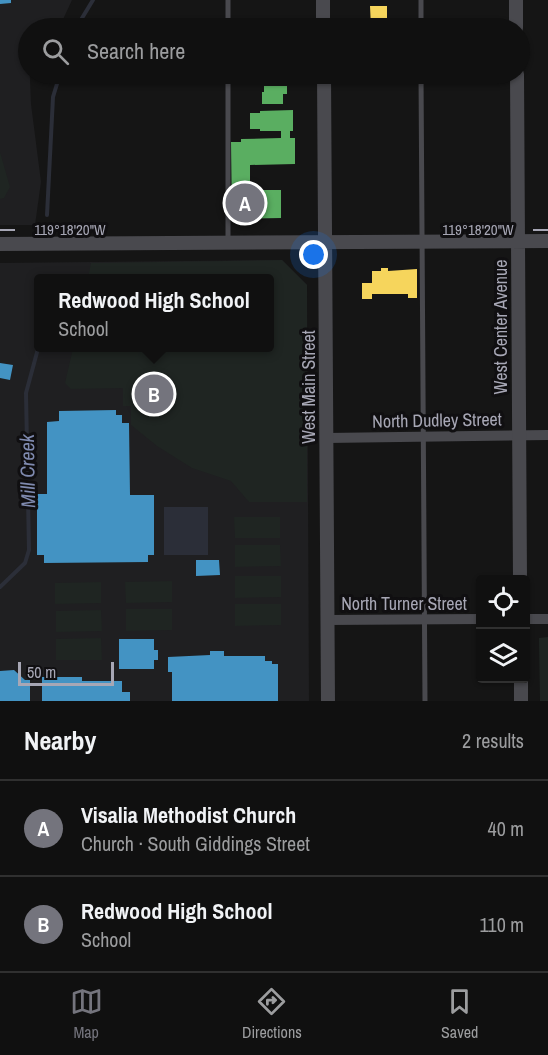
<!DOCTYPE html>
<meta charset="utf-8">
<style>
:root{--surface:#101010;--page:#191919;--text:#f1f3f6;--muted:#9c9d9f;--line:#303030;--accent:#74747d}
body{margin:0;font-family:"Archivo Narrow",sans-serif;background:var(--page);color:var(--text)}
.controls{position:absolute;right:18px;bottom:18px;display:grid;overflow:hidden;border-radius:6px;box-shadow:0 2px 4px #0004}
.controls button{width:54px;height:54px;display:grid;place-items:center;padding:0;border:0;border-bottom:2px solid var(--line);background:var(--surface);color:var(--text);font:30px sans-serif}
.scale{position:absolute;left:18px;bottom:15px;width:96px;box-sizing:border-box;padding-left:6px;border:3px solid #a7a7b5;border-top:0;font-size:16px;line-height:21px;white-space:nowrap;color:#a7a7b5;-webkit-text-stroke:4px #100f11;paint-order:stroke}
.you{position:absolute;left:314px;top:255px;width:21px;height:21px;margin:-15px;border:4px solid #fff;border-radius:50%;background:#1a73e8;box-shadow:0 0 0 9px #1a73e833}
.badge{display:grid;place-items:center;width:39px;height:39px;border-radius:50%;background:var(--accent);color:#fff;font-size:20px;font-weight:700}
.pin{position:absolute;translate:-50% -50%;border:3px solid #fff;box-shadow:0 2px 6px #0006}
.popup{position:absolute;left:34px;top:274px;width:240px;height:78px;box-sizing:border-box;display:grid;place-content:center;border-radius:6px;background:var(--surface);filter:drop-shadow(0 2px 4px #0005);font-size:20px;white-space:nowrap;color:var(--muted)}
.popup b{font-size:22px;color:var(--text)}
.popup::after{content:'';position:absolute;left:50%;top:100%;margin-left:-12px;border:12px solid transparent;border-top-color:var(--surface)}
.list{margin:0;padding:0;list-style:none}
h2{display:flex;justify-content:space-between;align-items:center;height:78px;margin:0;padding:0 24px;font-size:26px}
h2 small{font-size:20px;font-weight:400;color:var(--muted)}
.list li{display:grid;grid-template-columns:39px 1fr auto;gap:18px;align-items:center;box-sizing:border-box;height:96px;padding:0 24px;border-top:2px solid var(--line)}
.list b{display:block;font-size:22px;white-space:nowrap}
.list p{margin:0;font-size:20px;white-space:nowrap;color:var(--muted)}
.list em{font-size:20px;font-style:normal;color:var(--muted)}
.icon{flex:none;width:33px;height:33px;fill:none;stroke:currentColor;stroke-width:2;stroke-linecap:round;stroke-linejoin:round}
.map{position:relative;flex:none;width:548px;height:701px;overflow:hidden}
.search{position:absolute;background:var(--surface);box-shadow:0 2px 4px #0004;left:18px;right:18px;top:18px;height:66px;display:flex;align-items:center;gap:15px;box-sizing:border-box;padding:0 21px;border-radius:33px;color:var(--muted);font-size:22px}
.sheet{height:270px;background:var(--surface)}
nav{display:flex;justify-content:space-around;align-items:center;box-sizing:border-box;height:84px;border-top:2px solid var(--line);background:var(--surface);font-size:16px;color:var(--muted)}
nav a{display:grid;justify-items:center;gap:3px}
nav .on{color:var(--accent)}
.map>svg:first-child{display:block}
.built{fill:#1f1f21;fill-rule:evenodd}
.green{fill:#1f2522}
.water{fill:#2b2e38}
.homes{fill:#f6d55c}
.schools{fill:#4393c3}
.public{fill:#5aae61}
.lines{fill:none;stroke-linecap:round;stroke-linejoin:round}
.stream{stroke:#2b2e38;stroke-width:4}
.service{stroke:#49494e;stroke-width:5}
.minor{stroke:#49494e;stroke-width:10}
.tertiary{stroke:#49494e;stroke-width:14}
.ticks{fill:none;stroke:#a7a7b5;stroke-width:2}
.labels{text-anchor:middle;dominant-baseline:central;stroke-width:6;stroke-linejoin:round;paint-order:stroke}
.street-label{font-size:18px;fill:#a7a7b5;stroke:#100f11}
.water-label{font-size:20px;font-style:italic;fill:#7f8aaf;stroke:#100f11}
.ticks-label{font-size:15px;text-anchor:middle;fill:#a7a7b5;stroke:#100f11;stroke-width:6;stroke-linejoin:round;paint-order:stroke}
</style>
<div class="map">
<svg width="548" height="701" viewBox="0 0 548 701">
<rect width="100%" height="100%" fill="#151515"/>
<path class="built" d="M 0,0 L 72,0 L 59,28 L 28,28 L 31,104 L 41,182 L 35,225 L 0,225 Z
M 282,260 L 307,285 L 309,701 L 0,701 L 0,263 ZM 39,278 L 270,278 L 270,348 L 39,348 Z"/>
<path class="green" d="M 0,152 L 10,187 L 4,198 L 0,199 Z
M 282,260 L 307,285 L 307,502 L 249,502 L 231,481 L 192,468 L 157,446 L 131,425 L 131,406 L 123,406 L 123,388 L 71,389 L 65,383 L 73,348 L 270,348 L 270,278 L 88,278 L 91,263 Z
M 234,517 L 280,517 L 280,538 L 235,538 Z
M 235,545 L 280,545 L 281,566 L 235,567 Z
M 235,576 L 281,576 L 281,597 L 235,598 Z
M 172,581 L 172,602 L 126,603 L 125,582 Z
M 101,582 L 101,603 L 55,604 L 55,583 Z
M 235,604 L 281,604 L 281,625 L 235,626 Z
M 126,609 L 172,609 L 172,630 L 126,631 Z
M 101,610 L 102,631 L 56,632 L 56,611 Z
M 548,637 L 548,701 L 540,701 L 539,638 Z
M 101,638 L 102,660 L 56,660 L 56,639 Z"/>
<path class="water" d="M 164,507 L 208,507 L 208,555 L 164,555 Z"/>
<path class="homes" d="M 370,6 L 387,6 L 387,28 L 371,28 Z
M 396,19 L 407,19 L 407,28 L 396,28 Z
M 381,268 L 388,268 L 388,271 L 417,269 L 417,298 L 408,298 L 408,294 L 372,294 L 372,299 L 362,299 L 362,283 L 372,283 L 372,271 L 381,271 Z"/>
<path class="schools" d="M 0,0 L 11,0 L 11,3 L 0,4 Z
M 0,363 L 13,365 L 10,380 L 0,378 Z
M 116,410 L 116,415 L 122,415 L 122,423 L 129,423 L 130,495 L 154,495 L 154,555 L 148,555 L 148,562 L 44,563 L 44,555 L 37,555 L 37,494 L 47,494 L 47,422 L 59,421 L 59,411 Z
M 196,560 L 219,560 L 220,575 L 196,576 Z
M 119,639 L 154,639 L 154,650 L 158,650 L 158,660 L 154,660 L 154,669 L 119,669 Z
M 210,651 L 224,651 L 224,656 L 265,656 L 265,661 L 272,661 L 272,664 L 278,664 L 278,701 L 172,701 L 172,672 L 168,672 L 168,657 L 210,655 Z
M 14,670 L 25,680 L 30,680 L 30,701 L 0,701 L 0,671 Z
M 42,677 L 82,677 L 82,681 L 122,681 L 122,692 L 130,692 L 130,701 L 42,701 Z"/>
<path class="public" d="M 264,86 L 287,86 L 287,94 L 283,94 L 283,104 L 262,104 L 262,92 L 264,92 Z
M 293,110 L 293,131 L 290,131 L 290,138 L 295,138 L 295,164 L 250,165 L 250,190 L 281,190 L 281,218 L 232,219 L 231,142 L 241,142 L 241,139 L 281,138 L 281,131 L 260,131 L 260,129 L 250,129 L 250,113 L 260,113 L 260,111 Z"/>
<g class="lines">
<path class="stream" d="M 76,28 L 93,0
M 47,215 L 53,97 L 60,74
M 0,587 L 25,563 L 29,550 L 26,393 L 39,345"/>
<path class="service" d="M 228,0 L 228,28
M 421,0 L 421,28
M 228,74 L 228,242
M 421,74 L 425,701"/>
<path class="minor" d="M 264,28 L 323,28
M 326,438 L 548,435
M 526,619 L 548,619
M 327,620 L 480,619"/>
<path class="tertiary" d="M 323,0 L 323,28
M 516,0 L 516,28
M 324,74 L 328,701
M 517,74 L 520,580
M 0,244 L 548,241
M 521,678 L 521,701"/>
</g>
<path class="ticks" d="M 0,230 L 15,230M 533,230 L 548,230"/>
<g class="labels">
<g class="street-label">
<text transform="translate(500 327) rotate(-90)">West Center Avenue</text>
<text transform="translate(308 387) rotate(-90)">West Main Street</text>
<text transform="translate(437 420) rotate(-1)">North Dudley Street</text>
<text x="404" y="603">North Turner Street</text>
</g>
<g class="water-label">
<text transform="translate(27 471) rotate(-91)">Mill Creek</text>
</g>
</g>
<g class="ticks-label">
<text x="478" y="235">119°18'20"W</text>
<text x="70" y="235">119°18'20"W</text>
</g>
</svg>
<div class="controls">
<button><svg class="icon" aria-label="locate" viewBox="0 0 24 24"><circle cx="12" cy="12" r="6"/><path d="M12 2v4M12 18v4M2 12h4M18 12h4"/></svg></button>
<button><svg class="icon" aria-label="layers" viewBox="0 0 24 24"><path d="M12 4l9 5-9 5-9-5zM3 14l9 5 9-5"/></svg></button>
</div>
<div class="scale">50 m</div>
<div class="you"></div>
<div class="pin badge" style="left:245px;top:203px">A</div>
<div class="pin badge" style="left:154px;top:394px">B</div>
<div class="popup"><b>Redwood High School</b>School</div>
<div class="search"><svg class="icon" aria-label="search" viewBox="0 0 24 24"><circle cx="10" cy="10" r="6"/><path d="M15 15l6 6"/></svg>Search here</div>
</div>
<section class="sheet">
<h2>Nearby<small>2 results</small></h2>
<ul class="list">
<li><span class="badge">A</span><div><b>Visalia Methodist Church</b><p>Church · South Giddings Street</p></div><em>40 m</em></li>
<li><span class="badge">B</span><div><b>Redwood High School</b><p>School</p></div><em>110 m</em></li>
</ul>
</section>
<nav>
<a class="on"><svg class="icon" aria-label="map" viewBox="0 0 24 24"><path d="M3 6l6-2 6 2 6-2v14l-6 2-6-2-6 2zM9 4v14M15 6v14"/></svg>Map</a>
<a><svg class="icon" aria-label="directions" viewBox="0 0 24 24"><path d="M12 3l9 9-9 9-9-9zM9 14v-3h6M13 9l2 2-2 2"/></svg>Directions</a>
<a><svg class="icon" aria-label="saved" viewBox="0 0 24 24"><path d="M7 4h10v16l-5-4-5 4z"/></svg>Saved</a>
</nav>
